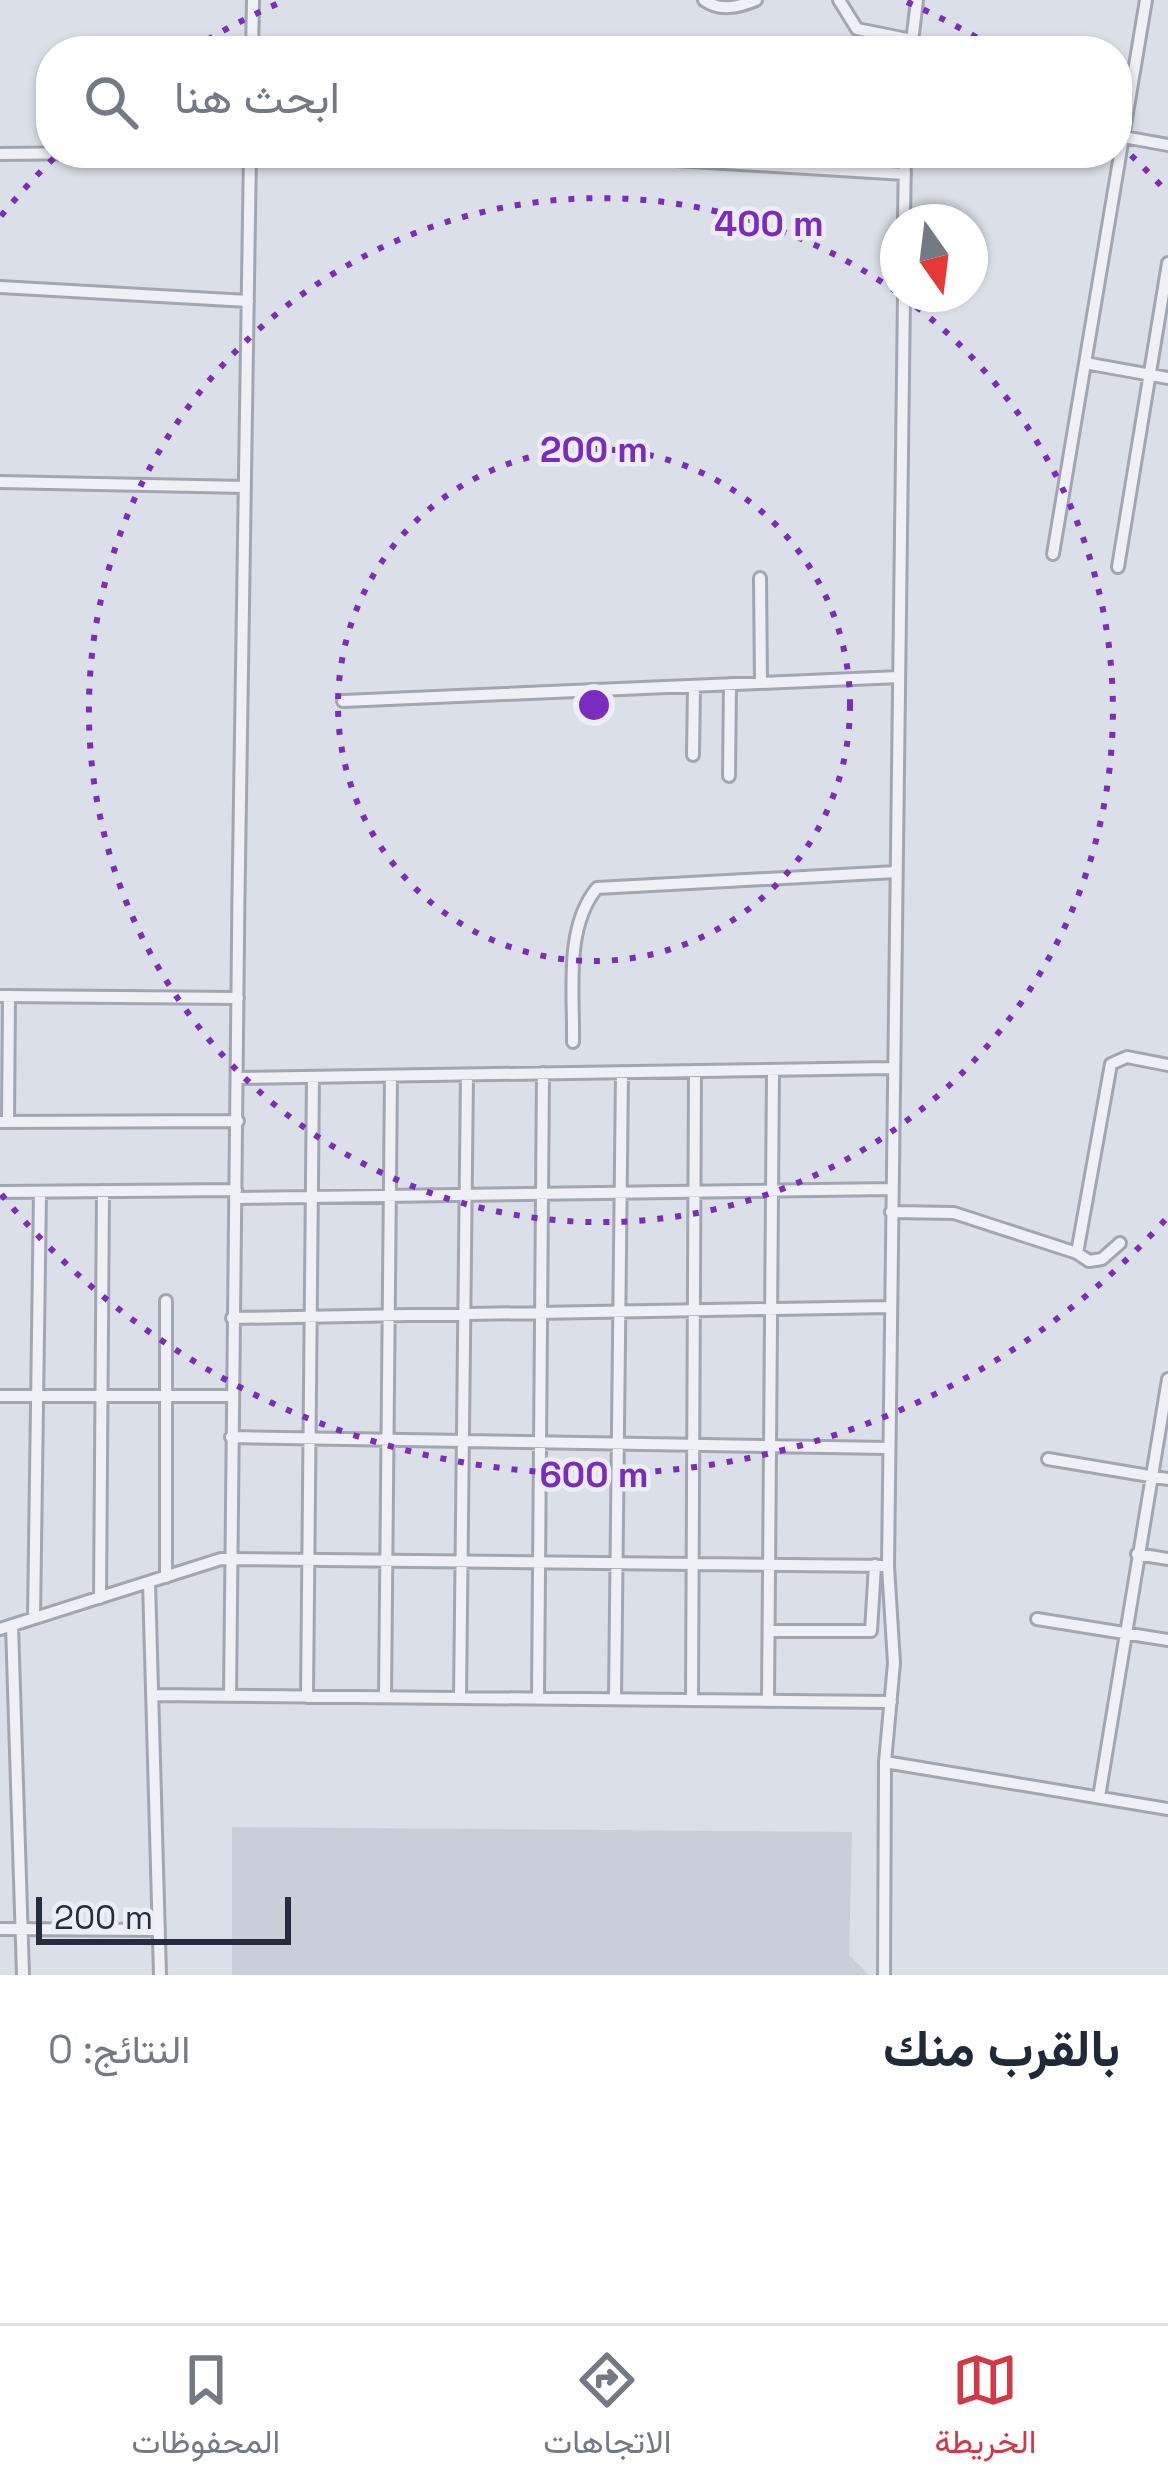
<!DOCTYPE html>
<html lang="ar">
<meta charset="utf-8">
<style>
:root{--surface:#fff;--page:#f2f2f3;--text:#1f2937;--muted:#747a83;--line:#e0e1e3;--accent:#d33846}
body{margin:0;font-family:"Space Grotesk",Vazirmatn,sans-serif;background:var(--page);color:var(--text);direction:rtl}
.compass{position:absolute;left:880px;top:204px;width:108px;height:108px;border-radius:50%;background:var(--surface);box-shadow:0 3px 9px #0004;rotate:166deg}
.scale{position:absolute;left:36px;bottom:30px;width:255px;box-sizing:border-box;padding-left:12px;border:6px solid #252c3d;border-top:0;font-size:33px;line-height:42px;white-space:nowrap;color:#252c3d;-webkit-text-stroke:9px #ebeef4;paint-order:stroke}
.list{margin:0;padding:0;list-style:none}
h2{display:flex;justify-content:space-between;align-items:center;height:156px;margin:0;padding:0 48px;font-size:51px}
h2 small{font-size:39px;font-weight:400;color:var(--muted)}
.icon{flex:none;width:66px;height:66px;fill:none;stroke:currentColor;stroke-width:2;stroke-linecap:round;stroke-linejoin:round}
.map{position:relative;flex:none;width:1168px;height:1975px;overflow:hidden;direction:ltr}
.search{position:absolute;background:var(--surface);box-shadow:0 3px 9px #0004;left:36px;right:36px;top:36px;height:132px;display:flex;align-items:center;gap:30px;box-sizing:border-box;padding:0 42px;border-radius:48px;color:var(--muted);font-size:45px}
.sheet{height:348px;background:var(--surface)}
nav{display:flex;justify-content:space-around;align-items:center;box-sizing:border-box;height:168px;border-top:3px solid var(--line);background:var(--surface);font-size:33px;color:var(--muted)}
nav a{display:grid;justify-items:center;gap:6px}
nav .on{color:var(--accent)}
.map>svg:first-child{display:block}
.built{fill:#c9ced9}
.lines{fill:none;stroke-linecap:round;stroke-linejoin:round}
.minor-casing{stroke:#a1a6b1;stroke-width:16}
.minor{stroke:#eef0f5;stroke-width:10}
.ring{fill:none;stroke:#7b2cbf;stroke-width:6;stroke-dasharray:6 12}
.centre{fill:#7b2cbf;stroke:#ebeef4;stroke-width:6}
.ring-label{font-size:36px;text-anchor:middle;font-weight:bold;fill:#7b2cbf;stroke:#ebeef4;stroke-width:9;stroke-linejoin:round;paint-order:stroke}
</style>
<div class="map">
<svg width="1168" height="1975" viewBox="0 0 1168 1975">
<rect width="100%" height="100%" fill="#dbdfe7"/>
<path class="built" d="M 232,1827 L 852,1832 L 849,1955 L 869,1975 L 232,1975 Z"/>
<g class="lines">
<defs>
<path id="minor" d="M 704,0 C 720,12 739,7 756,0
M 839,0 L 857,29 L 912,40
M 252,51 L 253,0
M 911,51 L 917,0
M 1118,136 L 1168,145
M 560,153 L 905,174
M 0,154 L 93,153
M 904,222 L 905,153
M 0,287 L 248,301
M 1085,363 L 1168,378
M 0,482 L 245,487
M 1053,554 L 1146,0
M 1118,567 L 1168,263
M 760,578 L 761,683
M 343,701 L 899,677
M 693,755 L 694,686
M 729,776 L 730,684
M 0,996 L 238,998
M 573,1042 C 574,993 564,928 597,888 L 896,872
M 239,1078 L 892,1068
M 0,1122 L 238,1121
M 8,1122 L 9,996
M 0,1192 L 236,1190
M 235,1198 L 891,1189
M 891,1212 L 954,1213 L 1077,1253 L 1089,1261 L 1102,1259 L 1120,1243
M 1077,1253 L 1111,1064 L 1127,1057 L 1168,1065
M 166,1301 L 166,1577
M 232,1318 L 890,1307
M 0,1396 L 230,1396
M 231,1437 L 889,1448
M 1048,1459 L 1168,1479
M 1137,1554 L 1168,1559
M 149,1582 L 160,1975
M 100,1598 L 103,1191
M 34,1618 L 40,1192
M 1037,1619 L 1168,1640
M 12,1625 L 23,1975
M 0,1629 L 221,1559 L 888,1566
M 769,1631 L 871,1631 L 875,1565
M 153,1695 L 891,1702
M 230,1696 C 235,1182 240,667 250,153
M 307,1697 L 313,1077
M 385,1697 L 391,1076
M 538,1697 L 543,1073
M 460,1698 L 467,1075
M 615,1698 L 622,1072
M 692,1699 L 695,1071
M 768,1699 L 773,1070
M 885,1762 L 1168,1809
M 1099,1797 L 1168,1379
M 0,1929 L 159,1930
M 884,1975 L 885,1762 L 894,1663 L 888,1566 L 904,294"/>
</defs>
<use href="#minor" class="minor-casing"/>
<use href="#minor" class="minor"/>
</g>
<g class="ring">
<circle cx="594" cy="705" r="256"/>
<path d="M902 296A512 512 0 1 1 895 291"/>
<path d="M1165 1220A769 769 0 0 1 1 1194M1 216A769 769 0 0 1 55 157M192 49A769 769 0 0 1 281 2M907 2A769 769 0 0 1 996 49M1118 143A769 769 0 0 1 1165 190"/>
</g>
<circle cx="594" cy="705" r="18" class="centre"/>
<g class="ring-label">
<text x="769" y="236">400 m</text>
<text x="594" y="462">200 m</text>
<text x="594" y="1487">600 m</text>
</g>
</svg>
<svg class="compass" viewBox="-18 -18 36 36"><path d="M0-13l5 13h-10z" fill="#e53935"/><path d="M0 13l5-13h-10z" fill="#747a83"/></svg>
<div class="scale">200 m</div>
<div class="search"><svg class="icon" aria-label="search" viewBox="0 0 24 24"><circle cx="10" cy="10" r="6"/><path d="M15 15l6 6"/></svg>ابحث هنا</div>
</div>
<section class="sheet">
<h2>بالقرب منك<small>النتائج: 0</small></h2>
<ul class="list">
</ul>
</section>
<nav>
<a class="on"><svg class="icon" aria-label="map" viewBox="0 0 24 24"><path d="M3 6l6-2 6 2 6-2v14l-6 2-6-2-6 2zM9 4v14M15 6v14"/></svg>الخريطة</a>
<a><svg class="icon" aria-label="directions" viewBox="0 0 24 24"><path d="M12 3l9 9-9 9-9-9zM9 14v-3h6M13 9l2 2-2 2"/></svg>الاتجاهات</a>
<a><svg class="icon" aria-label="saved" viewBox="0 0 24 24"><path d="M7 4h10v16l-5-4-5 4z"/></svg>المحفوظات</a>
</nav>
